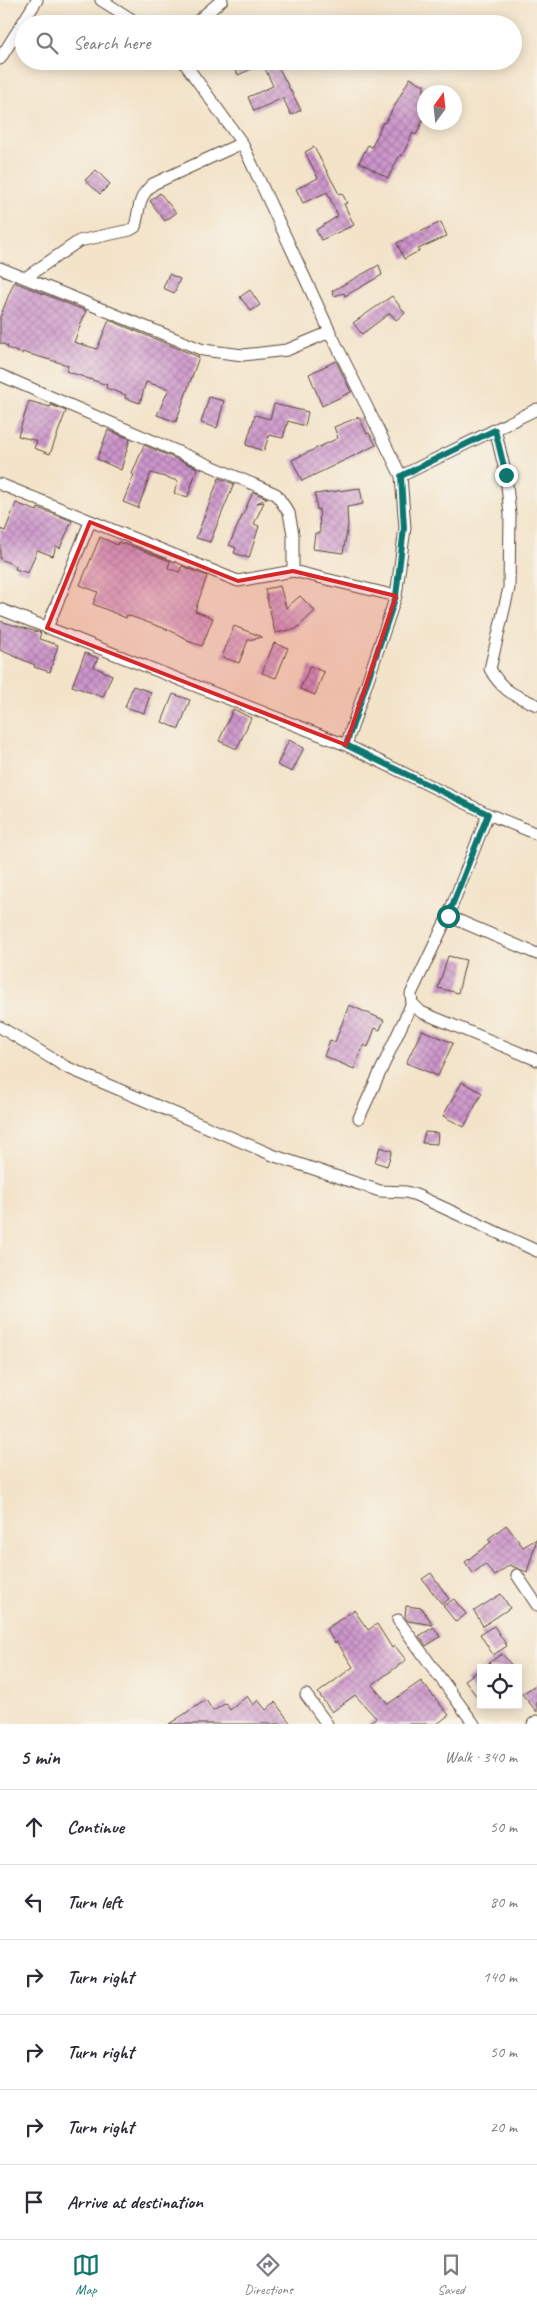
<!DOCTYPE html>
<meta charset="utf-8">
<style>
:root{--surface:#fff;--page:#f7f7f7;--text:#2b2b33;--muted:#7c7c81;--line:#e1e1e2;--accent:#0f766e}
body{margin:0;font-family:Caveat,sans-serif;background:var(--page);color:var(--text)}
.controls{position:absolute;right:15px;bottom:15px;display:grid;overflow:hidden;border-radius:0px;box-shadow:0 2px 12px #0003}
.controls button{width:45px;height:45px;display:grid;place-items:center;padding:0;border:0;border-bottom:1px solid var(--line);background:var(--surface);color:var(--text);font:25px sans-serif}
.compass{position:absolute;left:417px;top:85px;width:45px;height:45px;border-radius:50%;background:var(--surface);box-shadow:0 2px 12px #0003;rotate:15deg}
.stop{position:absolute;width:15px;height:15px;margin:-11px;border:4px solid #0f766e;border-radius:50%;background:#fff}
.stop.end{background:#0f766e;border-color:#fff;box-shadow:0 1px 5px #0008}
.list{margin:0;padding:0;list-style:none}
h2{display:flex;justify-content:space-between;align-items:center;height:65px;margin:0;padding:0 20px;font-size:21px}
h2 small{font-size:16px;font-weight:400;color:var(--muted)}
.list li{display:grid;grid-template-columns:32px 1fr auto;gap:15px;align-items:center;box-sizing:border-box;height:75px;padding:0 20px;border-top:1px solid var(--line)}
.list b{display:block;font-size:19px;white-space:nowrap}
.list em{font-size:16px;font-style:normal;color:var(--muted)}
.icon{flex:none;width:28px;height:28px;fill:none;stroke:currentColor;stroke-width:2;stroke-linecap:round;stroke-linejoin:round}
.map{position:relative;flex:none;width:537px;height:1724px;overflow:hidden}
.search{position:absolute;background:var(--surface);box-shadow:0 2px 12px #0003;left:15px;right:15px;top:15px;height:55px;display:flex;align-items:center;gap:12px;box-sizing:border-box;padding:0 18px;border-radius:28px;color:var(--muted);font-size:19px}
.sheet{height:515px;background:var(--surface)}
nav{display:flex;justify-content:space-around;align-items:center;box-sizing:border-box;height:70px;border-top:1px solid var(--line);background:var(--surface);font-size:14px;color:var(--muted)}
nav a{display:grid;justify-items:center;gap:2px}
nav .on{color:var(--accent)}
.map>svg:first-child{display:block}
.building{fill:url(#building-cross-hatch)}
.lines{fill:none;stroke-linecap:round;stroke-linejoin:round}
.street-casing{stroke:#574638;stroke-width:13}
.street{stroke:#fff;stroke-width:11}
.route{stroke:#0f766e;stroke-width:6}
.marked{fill:#d62828;fill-opacity:0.2;stroke:#d62828;stroke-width:4;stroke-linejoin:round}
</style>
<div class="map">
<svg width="537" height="1724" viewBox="0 0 537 1724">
<defs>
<pattern id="building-cross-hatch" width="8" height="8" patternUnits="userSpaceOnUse" patternTransform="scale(1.25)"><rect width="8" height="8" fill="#cc95cb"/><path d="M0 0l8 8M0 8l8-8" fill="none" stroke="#a77aa4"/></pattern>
</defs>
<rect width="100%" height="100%" fill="#f7f3e8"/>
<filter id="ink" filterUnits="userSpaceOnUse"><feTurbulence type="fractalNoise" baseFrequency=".02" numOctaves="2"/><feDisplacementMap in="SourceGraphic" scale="10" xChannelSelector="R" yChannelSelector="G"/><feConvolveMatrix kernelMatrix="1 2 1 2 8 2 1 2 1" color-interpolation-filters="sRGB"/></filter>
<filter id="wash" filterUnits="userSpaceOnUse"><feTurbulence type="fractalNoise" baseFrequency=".0096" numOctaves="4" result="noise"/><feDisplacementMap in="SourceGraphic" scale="20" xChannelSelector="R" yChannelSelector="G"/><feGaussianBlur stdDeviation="1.12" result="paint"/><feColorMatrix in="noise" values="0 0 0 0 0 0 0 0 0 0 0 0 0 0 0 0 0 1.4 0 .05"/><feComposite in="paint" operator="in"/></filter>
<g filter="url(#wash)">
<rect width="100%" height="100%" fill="#f3e3c9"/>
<g id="blocks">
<path class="building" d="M 232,61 L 275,61 L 301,110 L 291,115 L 283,98 L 254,111 L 248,97 L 273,86 L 263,64 L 238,75 Z
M 410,78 L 424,85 L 424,118 L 416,135 L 413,133 L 402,156 L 400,155 L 388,178 L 359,162 L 368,145 L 372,147 L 383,122 L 385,123 Z
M 314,147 L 339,194 L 342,193 L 347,203 L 344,204 L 354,225 L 321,240 L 316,230 L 338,216 L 327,192 L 303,203 L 296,189 L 318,178 L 305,152 Z
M 96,170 L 110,184 L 100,194 L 85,180 Z
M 160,193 L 176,213 L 165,221 L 150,201 Z
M 441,222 L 447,236 L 418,249 L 419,251 L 404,259 L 397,243 Z
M 379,265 L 382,275 L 345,296 L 344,293 L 334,296 L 332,291 Z
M 169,274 L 180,279 L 174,293 L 163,288 Z
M 14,282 L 86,311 L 74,342 L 97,349 L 109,320 L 199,357 L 176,422 L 157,415 L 169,389 L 146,382 L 140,403 L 125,398 L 126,395 L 106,388 L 107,385 L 66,371 L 68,365 L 22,352 L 22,354 L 7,348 L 8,346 L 0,343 L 0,317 Z
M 250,290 L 260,305 L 251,311 L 240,297 Z
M 392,296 L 405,313 L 396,320 L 390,313 L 362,334 L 353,323 Z
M 336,361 L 351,392 L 322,406 L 309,374 Z
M 209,397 L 224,401 L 217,428 L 201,423 Z
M 29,401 L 50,407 L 51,405 L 66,411 L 50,454 L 34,448 L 37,441 L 18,436 Z
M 274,404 L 308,412 L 305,426 L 288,421 L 283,438 L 269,435 L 264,451 L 246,445 L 255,415 L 270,419 Z
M 359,417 L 367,434 L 369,433 L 376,445 L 302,481 L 292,460 L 338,438 L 334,427 Z
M 108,430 L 130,439 L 121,470 L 97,459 Z
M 144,445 L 197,468 L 188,497 L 174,493 L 178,481 L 151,473 L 138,508 L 123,502 L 134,475 L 132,474 Z
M 219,478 L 234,484 L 210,542 L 196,538 Z
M 360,488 L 363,504 L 347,507 L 348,526 L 343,553 L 313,549 L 315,533 L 320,533 L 319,509 L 317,510 L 315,494 Z
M 253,492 L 267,498 L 257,503 L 264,502 L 254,524 L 259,526 L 249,558 L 234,553 L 236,548 L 229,545 Z
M 16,503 L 37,511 L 38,508 L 72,521 L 60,548 L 56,546 L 53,556 L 37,550 L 28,573 L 15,569 L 16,566 L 0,559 L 0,529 L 5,531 Z
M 100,537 L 117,545 L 118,542 L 134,547 L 170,561 L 168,568 L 179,572 L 182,566 L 207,576 L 195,611 L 213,618 L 202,646 L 187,641 L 187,639 L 169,630 L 127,615 L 126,618 L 93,604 L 98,592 L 80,585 Z
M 280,586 L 286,608 L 300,596 L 315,611 L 296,629 L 275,633 L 265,589 Z
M 0,621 L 41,633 L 39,639 L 58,645 L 50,672 L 34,667 L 35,665 L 0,650 Z
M 234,626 L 262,637 L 248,640 L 239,663 L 222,657 Z
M 274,643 L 288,648 L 276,678 L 262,673 Z
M 85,653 L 98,658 L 94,667 L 112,675 L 103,697 L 72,686 Z
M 310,666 L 324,672 L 315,695 L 300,689 Z
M 133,686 L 151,692 L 144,713 L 125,707 Z
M 173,694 L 190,700 L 179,729 L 162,722 Z
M 233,709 L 251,718 L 237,749 L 219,741 Z
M 289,740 L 304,748 L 292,772 L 277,765 Z
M 448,956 L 466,960 L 458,993 L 438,988 Z
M 349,1005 L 384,1020 L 380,1030 L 375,1028 L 368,1047 L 364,1045 L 354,1069 L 324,1056 L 330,1040 L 335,1042 Z
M 422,1030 L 453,1043 L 438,1076 L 406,1063 Z
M 462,1082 L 482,1093 L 464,1127 L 443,1116 Z
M 425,1132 L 438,1133 L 437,1144 L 422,1143 Z
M 380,1147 L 392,1151 L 387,1166 L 375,1162 Z
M 506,1525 L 523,1547 L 537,1539 L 527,1572 L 509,1565 L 495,1576 L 485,1564 L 473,1573 L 465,1562 L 491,1542 L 488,1539 Z
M 431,1573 L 449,1599 L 442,1604 L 422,1579 Z
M 501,1594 L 510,1608 L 483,1626 L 474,1611 Z
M 454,1599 L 466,1614 L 456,1622 L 443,1606 Z
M 406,1606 L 422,1608 L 433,1625 L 408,1621 L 405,1617 Z
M 354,1610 L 368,1630 L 377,1624 L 392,1648 L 395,1646 L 406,1660 L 372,1685 L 388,1704 L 421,1681 L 449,1715 L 437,1724 L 366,1724 L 376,1718 L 355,1695 L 332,1712 L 318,1693 L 353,1667 L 337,1642 L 335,1643 L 326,1629 Z
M 494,1626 L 507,1646 L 493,1655 L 480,1634 Z
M 434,1627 L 440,1637 L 426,1646 L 419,1636 Z
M 502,1654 L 514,1668 L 482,1668 L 497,1657 Z
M 481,1669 L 481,1703 L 465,1680 Z
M 537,1684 L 537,1712 L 522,1694 Z
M 247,1696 L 253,1705 L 258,1700 L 266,1710 L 275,1702 L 291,1724 L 169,1724 L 206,1700 L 213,1711 L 226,1703 L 230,1710 Z"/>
</g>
</g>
<g filter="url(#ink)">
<use href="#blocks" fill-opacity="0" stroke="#574638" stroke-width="1"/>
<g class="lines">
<defs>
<path id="street" d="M 101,0 L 139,24
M 194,24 L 222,0
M 0,59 L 37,0
M 183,61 L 242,143 L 330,332 L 401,476 L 405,528 L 396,596 L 346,745
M 0,268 L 203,350 L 243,355 L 287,350 L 330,332
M 25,278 L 79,241 L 130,230 L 135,227 C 140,208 137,198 153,184 L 242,143
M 0,375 L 276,494 L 289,513 L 293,534 L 293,571
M 495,429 L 506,475 L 510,515 L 509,588 L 490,669 C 503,692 514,695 537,705
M 401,476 L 537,409
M 0,484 L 238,581 L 293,571 L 396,596
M 0,609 L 346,745 L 488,814 L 537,834
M 47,628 L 90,522
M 488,814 L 448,916 L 411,994 L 412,1003 L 421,1012 L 537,1060
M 448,916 L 537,954
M 0,1027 L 66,1067 L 275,1156 L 380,1191 L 406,1192 L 416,1195 L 537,1251
M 359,1118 L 412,1003
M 517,1575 L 537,1605
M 398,1620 L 474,1724
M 306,1695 L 327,1724
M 533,1724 L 537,1721"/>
</defs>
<use href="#street" class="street-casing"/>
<use href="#street" class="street"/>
</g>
</g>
<g class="lines" filter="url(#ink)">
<path class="route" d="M 448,916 L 488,814 L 346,745 L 396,596 L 404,528 L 401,476 L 495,430 L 506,475"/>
</g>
<path class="marked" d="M 90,522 L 238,581 L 293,571 L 396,596 L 346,745 L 47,628 Z"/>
</svg>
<div class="controls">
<button><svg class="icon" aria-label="locate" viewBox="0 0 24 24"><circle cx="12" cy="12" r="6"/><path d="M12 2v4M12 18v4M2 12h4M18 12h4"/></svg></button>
</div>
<svg class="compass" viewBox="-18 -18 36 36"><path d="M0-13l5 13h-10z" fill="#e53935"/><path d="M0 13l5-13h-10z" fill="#7c7c81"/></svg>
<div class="stop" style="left:448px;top:916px"></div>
<div class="stop end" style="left:506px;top:475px"></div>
<div class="search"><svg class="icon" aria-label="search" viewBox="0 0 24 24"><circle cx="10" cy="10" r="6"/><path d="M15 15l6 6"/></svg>Search here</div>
</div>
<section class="sheet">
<h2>5 min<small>Walk · 340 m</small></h2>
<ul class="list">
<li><svg class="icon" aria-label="ahead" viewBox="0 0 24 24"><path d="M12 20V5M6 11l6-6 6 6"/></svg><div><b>Continue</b></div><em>50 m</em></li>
<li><svg class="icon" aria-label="left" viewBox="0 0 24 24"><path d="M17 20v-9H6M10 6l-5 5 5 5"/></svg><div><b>Turn left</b></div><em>80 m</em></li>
<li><svg class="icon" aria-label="right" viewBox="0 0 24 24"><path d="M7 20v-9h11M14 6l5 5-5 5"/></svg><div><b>Turn right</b></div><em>140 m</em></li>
<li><svg class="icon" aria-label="right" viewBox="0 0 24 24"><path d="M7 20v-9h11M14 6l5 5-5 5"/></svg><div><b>Turn right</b></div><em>50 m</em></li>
<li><svg class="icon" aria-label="right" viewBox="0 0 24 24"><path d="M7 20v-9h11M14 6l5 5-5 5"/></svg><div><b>Turn right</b></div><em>20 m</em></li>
<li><svg class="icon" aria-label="arrive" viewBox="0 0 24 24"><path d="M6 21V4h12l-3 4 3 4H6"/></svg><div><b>Arrive at destination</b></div></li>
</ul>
</section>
<nav>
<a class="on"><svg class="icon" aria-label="map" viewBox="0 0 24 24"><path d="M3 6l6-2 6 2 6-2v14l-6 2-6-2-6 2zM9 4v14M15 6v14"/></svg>Map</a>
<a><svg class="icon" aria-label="directions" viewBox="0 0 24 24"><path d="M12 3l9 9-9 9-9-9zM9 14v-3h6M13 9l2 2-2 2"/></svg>Directions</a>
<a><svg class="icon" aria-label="saved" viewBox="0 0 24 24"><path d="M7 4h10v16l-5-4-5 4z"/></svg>Saved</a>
</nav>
